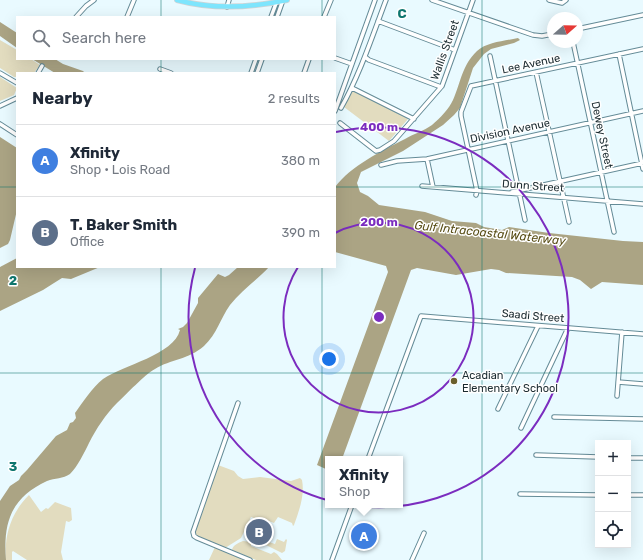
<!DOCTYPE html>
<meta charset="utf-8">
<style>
:root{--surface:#fff;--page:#f6f6f7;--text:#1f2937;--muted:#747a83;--line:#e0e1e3;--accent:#6a5f2c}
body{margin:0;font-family:Rubik,sans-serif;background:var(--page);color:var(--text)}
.controls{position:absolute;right:12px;bottom:12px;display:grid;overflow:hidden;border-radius:0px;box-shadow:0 4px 16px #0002}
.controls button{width:36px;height:36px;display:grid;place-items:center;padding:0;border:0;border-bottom:1px solid var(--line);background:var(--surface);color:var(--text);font:20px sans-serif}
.compass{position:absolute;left:547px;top:12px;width:36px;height:36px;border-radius:50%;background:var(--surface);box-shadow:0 4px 16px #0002;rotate:70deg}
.you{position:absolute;left:329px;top:359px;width:14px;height:14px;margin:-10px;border:3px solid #fff;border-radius:50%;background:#1a73e8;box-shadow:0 0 0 6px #1a73e833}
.badge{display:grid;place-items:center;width:26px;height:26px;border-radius:50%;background:var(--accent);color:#fff;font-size:13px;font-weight:700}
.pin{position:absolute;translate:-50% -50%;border:2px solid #fff;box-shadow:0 1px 4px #0006}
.popup{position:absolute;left:325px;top:456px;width:78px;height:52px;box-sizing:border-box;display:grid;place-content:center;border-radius:0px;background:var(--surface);filter:drop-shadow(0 1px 3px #0005);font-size:13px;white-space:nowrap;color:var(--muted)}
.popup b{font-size:15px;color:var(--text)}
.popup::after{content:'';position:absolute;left:50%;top:100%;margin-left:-8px;border:8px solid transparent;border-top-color:var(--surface)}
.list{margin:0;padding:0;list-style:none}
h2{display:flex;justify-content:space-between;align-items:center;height:52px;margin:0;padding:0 16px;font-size:17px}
h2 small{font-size:13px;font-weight:400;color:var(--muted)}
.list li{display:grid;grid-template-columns:26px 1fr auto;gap:12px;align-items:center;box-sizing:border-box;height:72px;padding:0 16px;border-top:1px solid var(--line)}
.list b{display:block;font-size:15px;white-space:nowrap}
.list p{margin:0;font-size:13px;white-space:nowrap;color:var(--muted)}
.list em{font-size:13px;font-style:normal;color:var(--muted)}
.icon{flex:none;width:22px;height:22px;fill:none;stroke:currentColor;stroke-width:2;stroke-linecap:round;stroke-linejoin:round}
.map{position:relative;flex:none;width:643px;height:560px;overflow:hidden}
.search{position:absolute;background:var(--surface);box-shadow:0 4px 16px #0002;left:16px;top:16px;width:320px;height:44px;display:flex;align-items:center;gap:10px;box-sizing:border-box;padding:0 14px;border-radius:0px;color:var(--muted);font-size:15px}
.panel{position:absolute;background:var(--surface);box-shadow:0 4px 16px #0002;left:16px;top:72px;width:320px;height:196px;border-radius:0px}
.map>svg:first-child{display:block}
.green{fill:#e2dcbf}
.water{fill:#aba484}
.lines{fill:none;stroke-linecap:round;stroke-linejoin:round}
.minor-casing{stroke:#648b97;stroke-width:5.5}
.major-casing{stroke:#d1d4d5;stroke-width:6}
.minor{stroke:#fff;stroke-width:3.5}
.major{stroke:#7ee5fd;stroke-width:4.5}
.grid{fill:none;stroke:#0f766e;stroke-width:1;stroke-opacity:0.55}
.ring{fill:none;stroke:#7b2cbf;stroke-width:2}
.poi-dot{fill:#6a5f2c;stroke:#fff;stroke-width:1.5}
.labels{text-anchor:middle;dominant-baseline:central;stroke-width:3;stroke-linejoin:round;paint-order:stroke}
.street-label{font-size:11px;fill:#1a2a2f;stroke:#fff}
.poi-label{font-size:11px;fill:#1a2a2f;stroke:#fff;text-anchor:start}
.water-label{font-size:12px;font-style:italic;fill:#594e16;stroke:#fff}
.grid-label{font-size:13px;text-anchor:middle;font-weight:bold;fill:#0f766e;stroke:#fff;stroke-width:3;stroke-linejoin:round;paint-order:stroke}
.centre{fill:#7b2cbf;stroke:#fff;stroke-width:2}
.ring-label{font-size:12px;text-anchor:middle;font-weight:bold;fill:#7b2cbf;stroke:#fff;stroke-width:3;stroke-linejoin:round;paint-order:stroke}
</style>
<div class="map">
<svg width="643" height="560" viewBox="0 0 643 560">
<rect width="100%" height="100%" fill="#e9faff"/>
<path class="green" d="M 0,40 L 17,50 L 17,59 L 31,59 L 40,65 L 34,73 L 17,73 L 17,77 L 14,77 L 0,68 Z
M 0,77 L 17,88 L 14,95 L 0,101 Z
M 353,90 L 408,119 L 389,141 L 344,107 Z
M 218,465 L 234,471 L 238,476 L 243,479 L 260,477 L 291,481 L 300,478 L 302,480 C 305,495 299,511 294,525 L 293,526 L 292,523 L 278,517 L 274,523 L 269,521 L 268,523 L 251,517 L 241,538 L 225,548 L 196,536 L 194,531 Z
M 29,495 L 41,512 L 46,508 L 48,509 L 55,502 L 71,508 L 72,520 L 69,522 L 66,521 L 61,552 L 63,560 L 27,560 L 13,551 L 12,552 L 12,560 L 6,560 C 4,535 11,513 29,495 Z
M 277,539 L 284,542 L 286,539 L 287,540 L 285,551 L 282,553 L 264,544 L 266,541 L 275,544 Z
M 243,541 L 251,542 L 251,546 L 271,554 L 274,552 L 277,554 L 282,560 L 256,560 L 232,550 C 233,545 238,543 243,541 Z
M 215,547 L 245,560 L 209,560 Z"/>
<path class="water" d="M 0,22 L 17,33 L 17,48 L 0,36 Z
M 518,38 L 520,40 L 514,43 L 491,49 L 484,54 L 473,68 L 460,108 L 454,115 L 443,125 L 403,151 L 361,172 L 357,183 L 360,192 L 368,196 L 379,205 L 425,212 L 452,221 L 476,223 L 484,227 L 502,230 L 509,227 L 549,233 L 623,241 L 643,242 L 643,285 L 602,282 L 591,289 L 580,280 L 572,277 L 506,273 L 499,270 L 491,269 L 456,275 L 417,268 L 411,270 L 342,459 L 328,459 L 328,470 L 317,465 L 388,272 L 386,266 L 335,252 L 335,187 C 351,166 381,151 405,139 C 413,134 424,131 432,125 C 440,118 449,109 453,100 C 461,82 462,65 477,51 C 487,42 505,41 518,38 Z
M 32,59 L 55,59 L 63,64 L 83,71 L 85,73 L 55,73 Z
M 0,137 L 17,148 L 17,210 L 10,240 L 8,244 L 0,248 Z
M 17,258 L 17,267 L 100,267 L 71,279 L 62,278 L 54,283 L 43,290 L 0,311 L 0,267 Z
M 238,267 L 269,267 C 257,280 241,291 230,305 C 220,319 217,334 204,346 C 188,360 171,359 155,369 C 144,375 127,394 117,403 C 106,414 96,429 89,443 C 84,453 78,466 70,474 C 63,479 55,478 47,481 C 11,498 3,522 6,560 L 0,560 L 0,501 L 10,486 L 19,480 L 21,476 L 27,470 L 56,436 L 67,430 L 70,423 L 73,422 L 76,418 L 75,413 C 83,402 92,388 103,379 C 123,365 174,355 180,330 L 178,329 L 183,327 L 187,323 L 198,303 L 198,298 L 218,274 L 225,277 L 229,275 Z"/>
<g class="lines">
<defs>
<path id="minor" d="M 432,0 L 533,35 L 542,36 L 553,34
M 549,0 L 562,3 L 566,0
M 227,7 L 229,0
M 76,17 L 86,6 L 94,0
M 127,17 L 134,0
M 271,17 L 277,1
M 277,17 L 283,0
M 324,17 L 331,0
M 378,21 L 455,50
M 577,29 L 643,15
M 573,42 L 614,232
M 619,54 L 643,169
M 490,56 L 525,220
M 365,57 L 369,60 L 441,87
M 335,58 L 352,64
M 160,69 L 171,73
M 536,72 L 569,222
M 0,73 L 17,83
M 38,73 L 42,66
M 251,73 L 256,59
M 257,73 L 262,59
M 304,73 L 309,59
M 352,88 L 414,119
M 0,106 L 17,98
M 341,108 C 360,74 372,37 386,0
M 335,111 L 375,0
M 340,123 L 376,151 L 380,150 L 394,141 L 442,86 L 473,0
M 0,124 L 17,135
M 427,159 L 433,187
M 381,165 L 397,161 L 427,159 L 643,111
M 422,186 L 643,204
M 512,192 L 643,163
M 476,195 L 477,191 L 461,116 L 461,112 L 471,86 L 643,49
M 618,382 L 643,384
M 617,396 L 622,332
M 238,403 L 193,532 L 194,536 L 197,538 L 250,560
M 498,409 L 538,326
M 554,417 L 643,419
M 521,428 L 568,328
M 536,455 L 598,457
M 628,458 L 643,458
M 368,459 L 421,316 L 643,334
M 520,494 L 598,495
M 628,495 L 643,495
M 332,560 L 352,505
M 412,560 L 424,533"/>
<path id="major" d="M 177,0 C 214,10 250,8 287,0"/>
</defs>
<use href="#minor" class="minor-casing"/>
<use href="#major" class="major-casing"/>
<use href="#minor" class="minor"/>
<use href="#major" class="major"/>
</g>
<path class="grid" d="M 161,0 L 161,17M 322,0 L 322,17M 482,0 L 482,560M 161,59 L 161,73M 322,59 L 322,73M 0,187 L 17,187M 335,187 L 643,187M 161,267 L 161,560M 322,267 L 322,560M 0,373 L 643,373"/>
<g class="ring">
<path d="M335 233A95 95 0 1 1 298 267"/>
<path d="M336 132A190 190 0 1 1 195 268"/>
</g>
<circle class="poi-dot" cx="454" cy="381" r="4"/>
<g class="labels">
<g class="street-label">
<text transform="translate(445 50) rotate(-70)">Wallis Street</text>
<text transform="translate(531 64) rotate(-12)">Lee Avenue</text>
<text transform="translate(510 131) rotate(-12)">Division Avenue</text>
<text transform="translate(602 135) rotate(78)">Dewey Street</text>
<text transform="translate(533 186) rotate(4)">Dunn Street</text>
<text transform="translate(533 316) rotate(5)">Saadi Street</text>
</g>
<g class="poi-label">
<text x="462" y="375">Acadian<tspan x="462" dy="13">Elementary School</tspan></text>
</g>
<g class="water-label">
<text transform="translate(490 233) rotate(6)">Gulf Intracoastal Waterway</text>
</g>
</g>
<g class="grid-label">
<text x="402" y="18">C</text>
<text x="13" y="285">2</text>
<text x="13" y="471">3</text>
</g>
<circle cx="379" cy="317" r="6" class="centre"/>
<g class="ring-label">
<text x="379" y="131">400 m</text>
<text x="379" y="226">200 m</text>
</g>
</svg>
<div class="controls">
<button>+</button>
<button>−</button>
<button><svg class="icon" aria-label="locate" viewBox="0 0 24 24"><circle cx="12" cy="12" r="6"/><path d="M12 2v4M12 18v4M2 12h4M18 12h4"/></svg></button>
</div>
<svg class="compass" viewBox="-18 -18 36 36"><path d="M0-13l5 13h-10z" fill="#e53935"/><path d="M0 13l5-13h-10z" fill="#747a83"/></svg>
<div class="you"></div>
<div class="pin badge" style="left:364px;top:536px;background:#3f7fe0">A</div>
<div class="popup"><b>Xfinity</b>Shop</div>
<div class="pin badge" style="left:259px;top:532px;background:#5c6f8a">B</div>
<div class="search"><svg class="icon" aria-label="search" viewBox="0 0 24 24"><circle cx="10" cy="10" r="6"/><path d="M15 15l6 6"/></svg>Search here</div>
<section class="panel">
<h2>Nearby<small>2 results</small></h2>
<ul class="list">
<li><span class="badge" style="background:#3f7fe0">A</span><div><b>Xfinity</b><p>Shop · Lois Road</p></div><em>380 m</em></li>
<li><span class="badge" style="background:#5c6f8a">B</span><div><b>T. Baker Smith</b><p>Office</p></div><em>390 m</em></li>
</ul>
</section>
</div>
